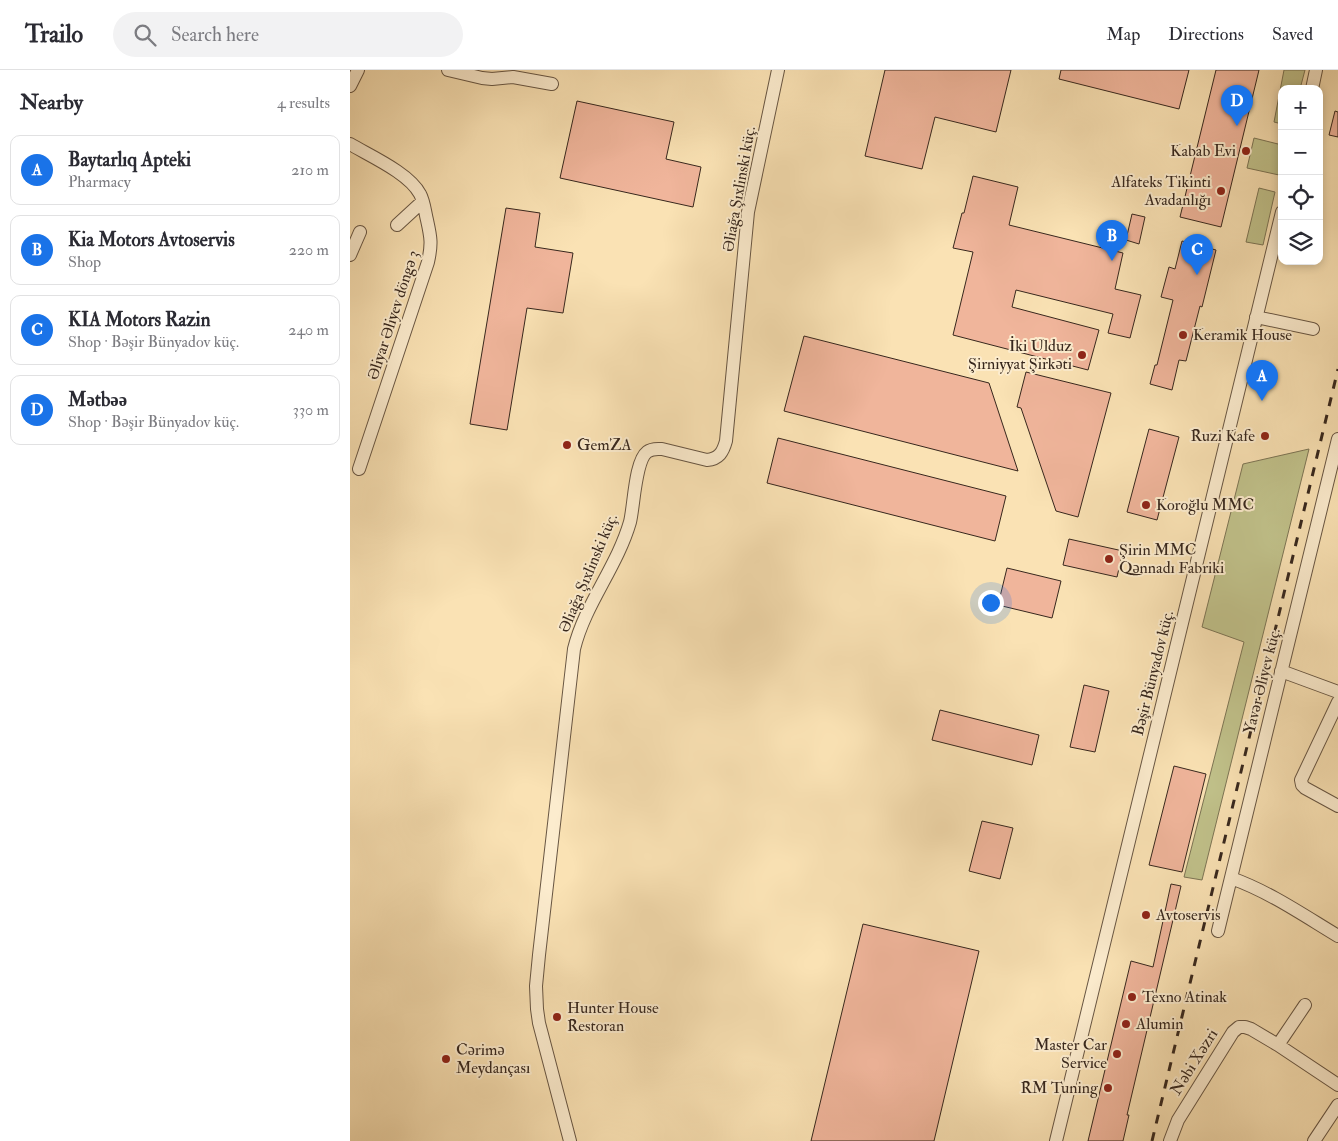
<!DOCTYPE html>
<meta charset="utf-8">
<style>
:root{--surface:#fff;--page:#f2f2f3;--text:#2b2b33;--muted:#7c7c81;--line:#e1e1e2;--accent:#1a73e8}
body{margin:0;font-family:"IM FELL Double Pica",serif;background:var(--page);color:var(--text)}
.controls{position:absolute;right:15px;top:15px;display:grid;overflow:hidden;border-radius:10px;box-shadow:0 2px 8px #0003}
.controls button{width:45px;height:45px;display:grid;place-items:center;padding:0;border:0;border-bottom:1px solid var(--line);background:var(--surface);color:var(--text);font:25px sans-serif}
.you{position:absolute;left:640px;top:532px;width:18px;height:18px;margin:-12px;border:4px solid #fff;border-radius:50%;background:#1a73e8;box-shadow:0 0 0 8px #1a73e833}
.badge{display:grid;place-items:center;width:32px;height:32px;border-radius:50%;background:var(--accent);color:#fff;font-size:16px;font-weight:700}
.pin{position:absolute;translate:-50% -41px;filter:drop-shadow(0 1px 2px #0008)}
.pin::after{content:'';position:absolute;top:26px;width:18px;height:15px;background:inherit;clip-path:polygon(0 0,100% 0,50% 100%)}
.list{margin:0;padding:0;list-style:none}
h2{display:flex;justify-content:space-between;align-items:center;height:65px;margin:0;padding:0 20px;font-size:21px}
h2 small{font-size:16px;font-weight:400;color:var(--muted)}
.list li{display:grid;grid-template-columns:32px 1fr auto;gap:15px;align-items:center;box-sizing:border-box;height:70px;margin:0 10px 10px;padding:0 10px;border:1px solid var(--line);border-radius:10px}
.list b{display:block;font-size:19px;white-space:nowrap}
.list p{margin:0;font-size:16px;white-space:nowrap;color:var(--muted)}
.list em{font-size:16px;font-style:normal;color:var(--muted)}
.icon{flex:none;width:28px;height:28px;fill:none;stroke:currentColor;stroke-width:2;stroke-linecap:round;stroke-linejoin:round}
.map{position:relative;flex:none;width:988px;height:1071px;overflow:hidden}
header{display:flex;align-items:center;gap:30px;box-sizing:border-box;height:70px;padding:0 25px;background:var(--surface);border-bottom:1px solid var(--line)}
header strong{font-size:24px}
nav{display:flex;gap:28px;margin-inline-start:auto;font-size:18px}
.search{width:350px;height:45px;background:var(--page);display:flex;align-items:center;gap:12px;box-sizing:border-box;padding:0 18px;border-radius:28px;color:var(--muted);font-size:19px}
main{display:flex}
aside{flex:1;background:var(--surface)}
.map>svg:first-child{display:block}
.green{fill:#c1c28b;stroke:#7c7454}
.building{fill:#f0b59b;stroke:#37271d}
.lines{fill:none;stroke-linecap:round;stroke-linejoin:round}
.minor-casing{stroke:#685643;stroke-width:14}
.minor{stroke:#fcecce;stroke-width:12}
.rail{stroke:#37271d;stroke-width:3;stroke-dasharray:9 9;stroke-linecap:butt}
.poi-dot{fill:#8f2418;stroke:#fcecce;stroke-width:2}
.labels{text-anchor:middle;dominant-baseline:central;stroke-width:4;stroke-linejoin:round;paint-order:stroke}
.poi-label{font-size:16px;fill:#37271d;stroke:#fcecce;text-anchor:start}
.street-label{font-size:16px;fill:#37271d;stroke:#fcecce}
</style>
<header>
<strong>Trailo</strong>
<div class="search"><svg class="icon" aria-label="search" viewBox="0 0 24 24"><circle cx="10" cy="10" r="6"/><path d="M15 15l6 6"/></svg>Search here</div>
<nav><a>Map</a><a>Directions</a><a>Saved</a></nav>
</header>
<main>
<aside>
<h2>Nearby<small>4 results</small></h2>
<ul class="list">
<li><span class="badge">A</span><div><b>Baytarlıq Apteki</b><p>Pharmacy</p></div><em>210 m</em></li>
<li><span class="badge">B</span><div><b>Kia Motors Avtoservis</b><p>Shop</p></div><em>220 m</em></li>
<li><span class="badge">C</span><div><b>KIA Motors Razin</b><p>Shop · Bəşir Bünyadov küç.</p></div><em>240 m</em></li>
<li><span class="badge">D</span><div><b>Mətbəə</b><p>Shop · Bəşir Bünyadov küç.</p></div><em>330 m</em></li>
</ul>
</aside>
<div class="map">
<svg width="988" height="1071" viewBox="0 0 988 1071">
<rect width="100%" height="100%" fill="#fae2b4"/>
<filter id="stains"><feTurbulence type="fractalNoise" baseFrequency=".004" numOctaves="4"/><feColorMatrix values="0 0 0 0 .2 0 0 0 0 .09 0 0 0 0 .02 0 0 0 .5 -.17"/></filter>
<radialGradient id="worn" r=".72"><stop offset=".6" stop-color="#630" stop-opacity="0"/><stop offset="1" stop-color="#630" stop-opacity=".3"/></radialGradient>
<path class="green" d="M 934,0 L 955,0 L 950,19 L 932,19 L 932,54 L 924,52 Z
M 904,68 L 932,75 L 932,92 L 929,105 L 897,98 Z
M 909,118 L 925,122 L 913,175 L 896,172 Z
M 959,379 L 852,810 L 834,807 L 894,572 L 852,557 L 893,394 Z"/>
<path class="building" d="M 535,0 L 661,0 L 646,62 L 585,47 L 572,99 L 515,86 Z
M 711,0 L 839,0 L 829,39 L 709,9 Z
M 866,0 L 909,0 L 871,157 L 830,147 Z
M 227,31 L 324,52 L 316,89 L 351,97 L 343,137 L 210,108 Z
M 985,41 L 988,42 L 988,67 L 979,65 Z
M 623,106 L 668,117 L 659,155 L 773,183 L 765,219 L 791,225 L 780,268 L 758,263 L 763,244 L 666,220 L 662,237 L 749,260 L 738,300 L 603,265 L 623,182 L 603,178 L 612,143 L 614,143 Z
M 156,138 L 190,143 L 185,177 L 223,183 L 213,243 L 177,238 L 157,360 L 120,354 Z
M 782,144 L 795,147 L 789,174 L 776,170 Z
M 832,171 L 866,180 L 852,237 L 850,236 L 836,291 L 829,290 L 822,320 L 800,314 L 805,295 L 807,295 L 823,230 L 811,227 L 819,197 L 825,199 Z
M 454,266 L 639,313 L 668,401 L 434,341 Z
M 676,302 L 761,323 L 728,447 L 706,441 L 671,338 L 667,337 Z
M 799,359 L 829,367 L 807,450 L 777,442 Z
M 428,368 L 656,426 L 645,471 L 417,413 Z
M 719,469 L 773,481 L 767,507 L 713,495 Z
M 657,498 L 711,511 L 702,548 L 648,535 Z
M 734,615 L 759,621 L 745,682 L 720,677 Z
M 590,640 L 689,665 L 682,695 L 582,670 Z
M 824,696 L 856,704 L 832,802 L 799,795 Z
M 632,751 L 663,758 L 650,809 L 619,801 Z
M 821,814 L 831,816 L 777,1045 L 779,1045 L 773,1071 L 738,1071 L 781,891 L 803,897 Z
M 513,854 L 629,881 L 584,1071 L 461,1071 Z"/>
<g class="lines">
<defs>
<path id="minor" d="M 98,0 L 132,8 L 142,9 L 163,7 L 202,14
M 0,16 L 8,0
M 962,19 L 966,0
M 0,74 C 20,86 59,103 70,124 C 74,131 75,142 77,150 C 81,168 82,174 78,192 L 9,399
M 47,155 L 72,132
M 0,185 L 10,162
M 906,247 L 963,259
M 931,601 L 988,622
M 988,632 L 951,710 L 952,715 L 955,718 L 988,736
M 881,808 C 920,822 953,845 988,866
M 868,861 L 988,369
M 928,975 L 955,935
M 220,1071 L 189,953 L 187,939 L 186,916 L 189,885 L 224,579 C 235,534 267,497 280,452 C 284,436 285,391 297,382 C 302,378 307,379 312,379 L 357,390 C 369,389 373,382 376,371 L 398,142 L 428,0
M 706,1071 L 932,142
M 820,1071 L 828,1050 L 883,962 L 889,957 L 895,957 L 901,959 L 928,975 L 988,1015
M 964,1071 L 988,1035"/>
</defs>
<use href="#minor" class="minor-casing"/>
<use href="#minor" class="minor"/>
<path class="rail" d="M 802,1071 L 988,299"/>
</g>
<g class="poi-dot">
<circle cx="896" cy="81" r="5"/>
<circle cx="871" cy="121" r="5"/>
<circle cx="833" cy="265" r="5"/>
<circle cx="732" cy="285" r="5"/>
<circle cx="915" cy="366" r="5"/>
<circle cx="217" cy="375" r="5"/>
<circle cx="796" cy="435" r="5"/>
<circle cx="759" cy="489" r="5"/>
<circle cx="796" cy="845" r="5"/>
<circle cx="782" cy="927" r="5"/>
<circle cx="207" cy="947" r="5"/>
<circle cx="776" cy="954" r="5"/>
<circle cx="767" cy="984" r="5"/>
<circle cx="96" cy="989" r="5"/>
<circle cx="758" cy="1018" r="5"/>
</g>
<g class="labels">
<g class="poi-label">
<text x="886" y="81" text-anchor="end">Kabab Evi</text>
<text x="861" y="112" text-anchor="end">Alfateks Tikinti<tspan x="861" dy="18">Avadanlığı</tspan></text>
<text x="843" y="265">Keramik House</text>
<text x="722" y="276" text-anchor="end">İki Ulduz<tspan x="722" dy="18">Şirniyyat Şirkəti</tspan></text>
<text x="905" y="366" text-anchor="end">Ruzi Kafe</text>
<text x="227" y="375">GemZA</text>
<text x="806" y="435">Koroğlu MMC</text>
<text x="769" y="480">Şirin MMC<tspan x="769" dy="18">Qənnadı Fabriki</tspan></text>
<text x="806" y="845">Avtoservis</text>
<text x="792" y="927">Texno Atinak</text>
<text x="217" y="938">Hunter House<tspan x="217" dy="18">Restoran</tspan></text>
<text x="786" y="954">Alumin</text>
<text x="757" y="975" text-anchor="end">Master Car<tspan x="757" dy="18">Service</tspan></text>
<text x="106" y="980">Cərimə<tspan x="106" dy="18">Meydançası</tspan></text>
<text x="748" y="1018" text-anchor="end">RM Tuning</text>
</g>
<g class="street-label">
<text transform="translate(389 119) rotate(-80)">Əliağa Şıxlinski küç.</text>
<text transform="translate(43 245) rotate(-72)">Əliyar Əliyev döngə 3</text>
<text transform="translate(238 503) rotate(-67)">Əliağa Şıxlinski küç.</text>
<text transform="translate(803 603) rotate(-76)">Bəşir Bünyadov küç.</text>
<text transform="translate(912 611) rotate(-76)">Yavər Əliyev küç.</text>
<text transform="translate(844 992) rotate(-58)">Nəbi Xəzri</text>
</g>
</g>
<rect width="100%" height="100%" filter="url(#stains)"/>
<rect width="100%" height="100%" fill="url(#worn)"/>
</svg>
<div class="controls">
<button>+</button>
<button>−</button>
<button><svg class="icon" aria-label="locate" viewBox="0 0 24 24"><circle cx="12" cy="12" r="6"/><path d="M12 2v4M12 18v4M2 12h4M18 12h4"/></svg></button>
<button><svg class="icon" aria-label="layers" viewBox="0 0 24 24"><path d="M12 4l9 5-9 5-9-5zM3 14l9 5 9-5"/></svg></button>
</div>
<div class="you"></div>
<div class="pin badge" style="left:912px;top:331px">A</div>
<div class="pin badge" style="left:762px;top:191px">B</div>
<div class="pin badge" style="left:847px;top:205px">C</div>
<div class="pin badge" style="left:887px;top:56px">D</div>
</div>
</main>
